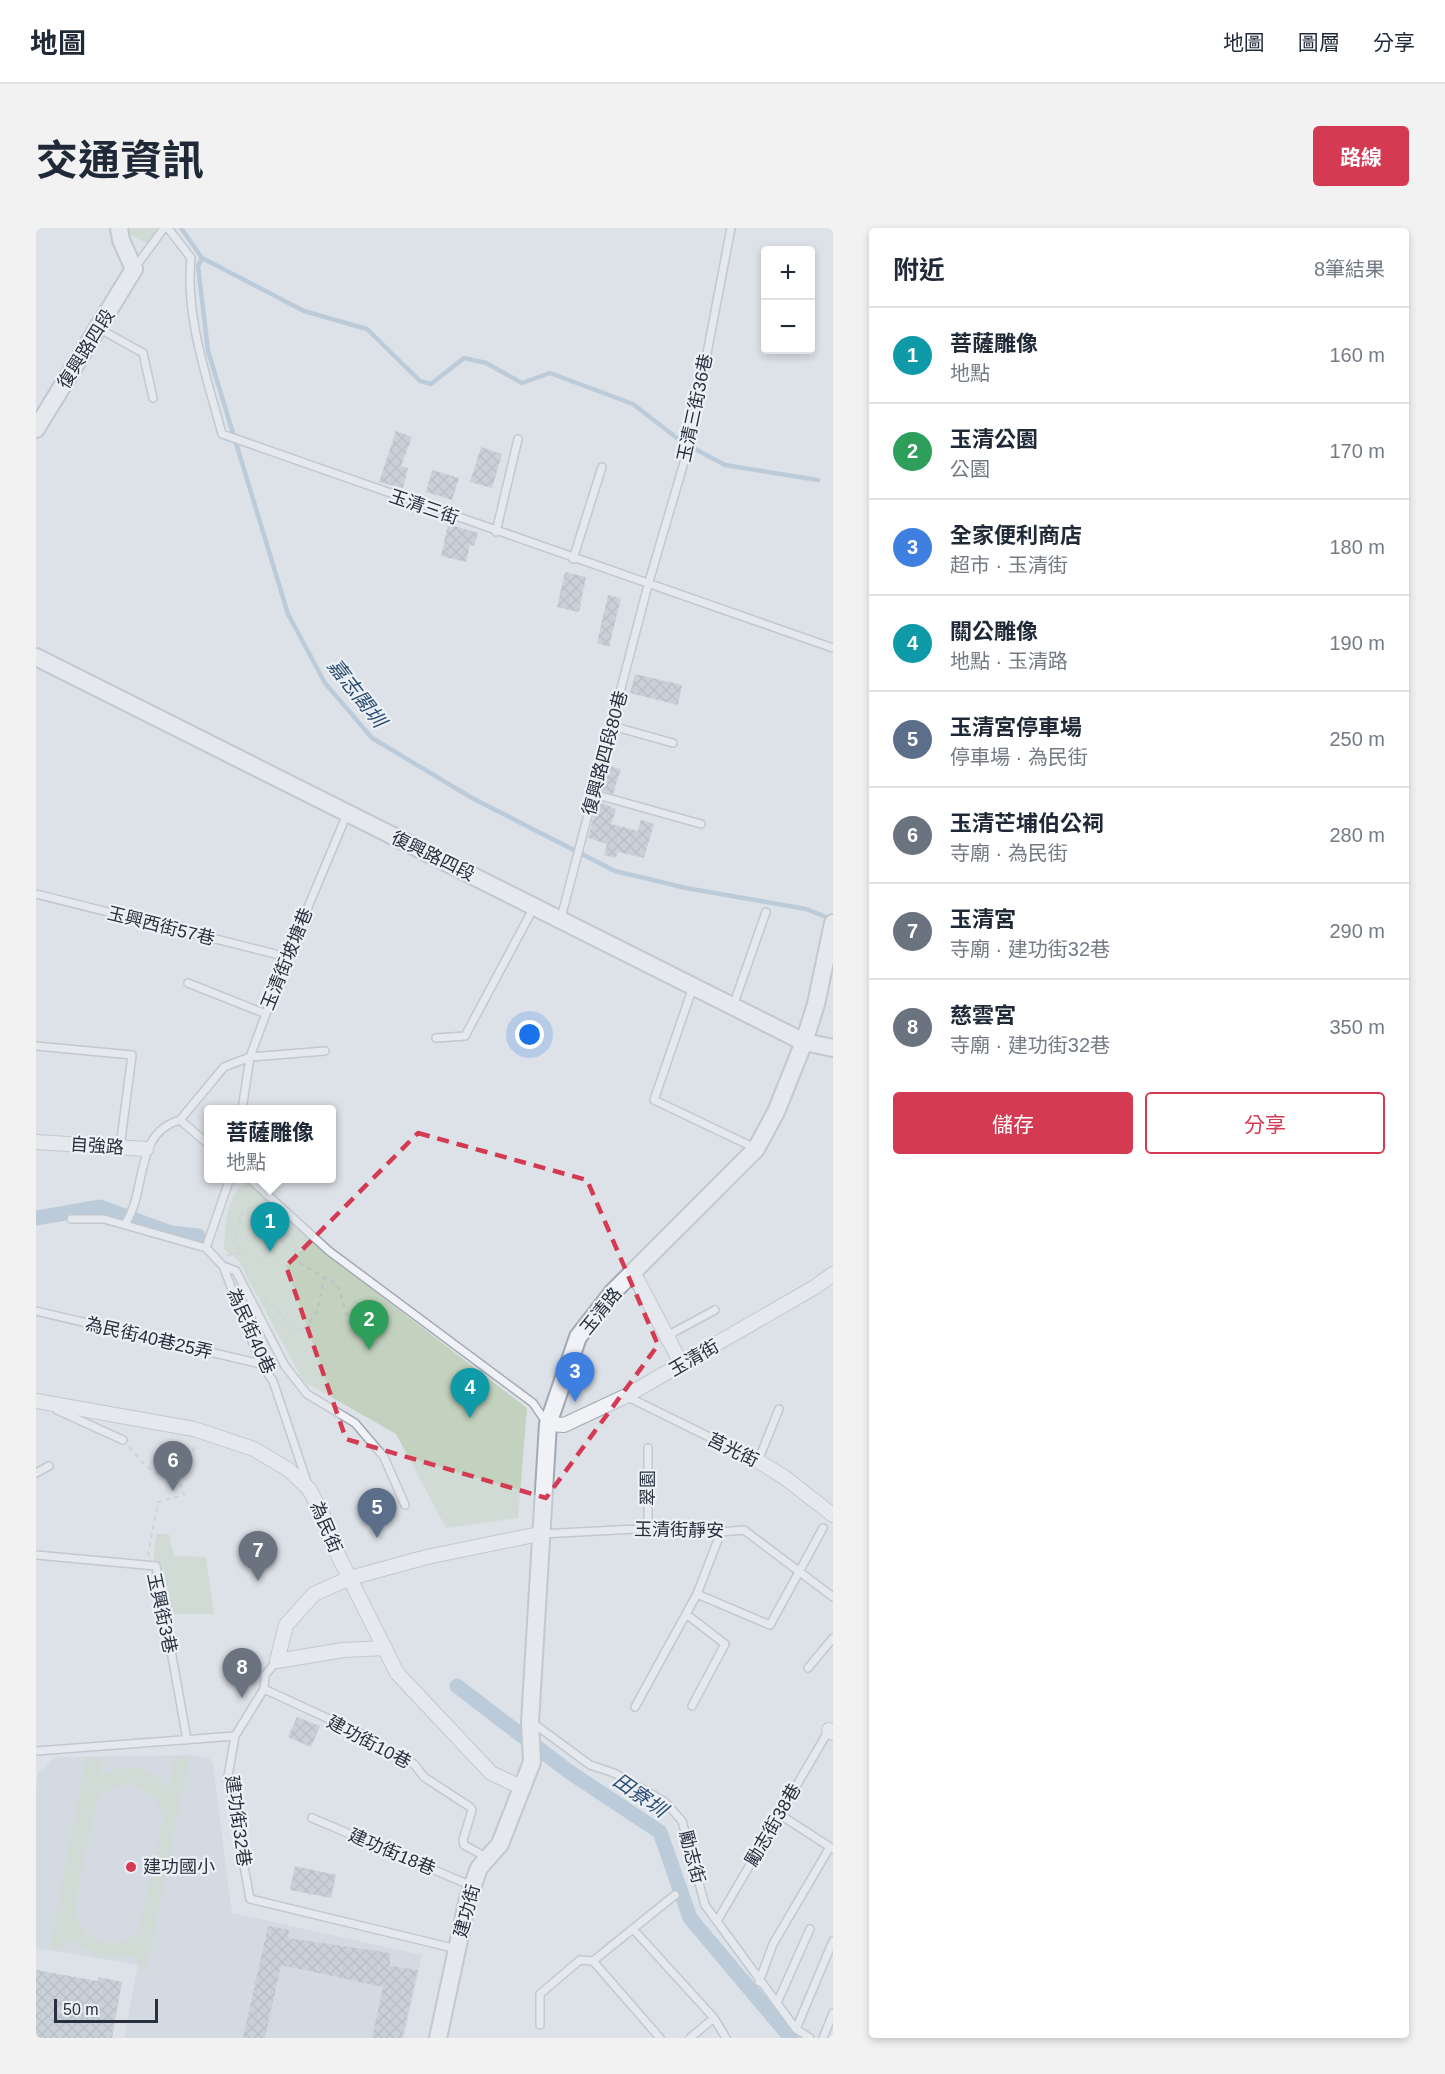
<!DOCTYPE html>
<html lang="zh-TW">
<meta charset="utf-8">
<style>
:root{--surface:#fff;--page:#f2f2f3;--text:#1f2937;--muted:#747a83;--line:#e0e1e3;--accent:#d53a53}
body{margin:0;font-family:Arial,"Noto Sans TC",sans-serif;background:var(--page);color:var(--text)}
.controls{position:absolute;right:18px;top:18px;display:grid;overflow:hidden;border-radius:6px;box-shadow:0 3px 9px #0003}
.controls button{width:54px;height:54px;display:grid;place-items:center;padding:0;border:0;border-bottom:2px solid var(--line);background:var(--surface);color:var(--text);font:30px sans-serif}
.scale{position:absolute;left:18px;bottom:15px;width:104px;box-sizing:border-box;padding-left:6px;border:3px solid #26303f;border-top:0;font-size:16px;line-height:21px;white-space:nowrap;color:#26303f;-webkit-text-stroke:4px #edf1f6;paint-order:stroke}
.you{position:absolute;left:494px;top:807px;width:21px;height:21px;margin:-15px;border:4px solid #fff;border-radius:50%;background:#1a73e8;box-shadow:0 0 0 9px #1a73e833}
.badge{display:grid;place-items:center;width:39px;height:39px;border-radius:50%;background:var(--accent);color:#fff;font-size:20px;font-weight:700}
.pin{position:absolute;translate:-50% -50px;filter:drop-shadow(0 2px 3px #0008)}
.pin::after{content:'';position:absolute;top:32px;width:21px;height:18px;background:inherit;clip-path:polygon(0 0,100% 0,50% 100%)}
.popup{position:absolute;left:168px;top:877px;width:132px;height:78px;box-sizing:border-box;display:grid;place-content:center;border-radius:6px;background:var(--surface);filter:drop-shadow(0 2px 4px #0005);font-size:20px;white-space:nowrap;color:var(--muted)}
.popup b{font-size:22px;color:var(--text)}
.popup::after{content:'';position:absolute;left:50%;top:100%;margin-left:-12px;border:12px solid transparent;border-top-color:var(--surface)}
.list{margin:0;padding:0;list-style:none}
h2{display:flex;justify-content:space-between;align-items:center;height:78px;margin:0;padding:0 24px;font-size:26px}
h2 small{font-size:20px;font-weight:400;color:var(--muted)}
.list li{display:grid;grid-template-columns:39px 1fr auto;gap:18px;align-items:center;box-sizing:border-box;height:96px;padding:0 24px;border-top:2px solid var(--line)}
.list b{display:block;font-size:22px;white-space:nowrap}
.list p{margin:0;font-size:20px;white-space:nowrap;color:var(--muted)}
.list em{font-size:20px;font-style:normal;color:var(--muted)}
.actions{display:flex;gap:12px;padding:18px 24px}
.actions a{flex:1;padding:14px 0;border:2px solid var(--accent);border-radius:6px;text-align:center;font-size:21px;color:var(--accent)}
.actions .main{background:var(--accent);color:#fff}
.map{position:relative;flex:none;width:797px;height:1810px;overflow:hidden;border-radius:6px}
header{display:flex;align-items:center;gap:36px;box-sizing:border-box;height:84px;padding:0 30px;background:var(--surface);border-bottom:2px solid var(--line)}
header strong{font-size:28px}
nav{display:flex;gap:33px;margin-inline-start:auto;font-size:21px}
.intro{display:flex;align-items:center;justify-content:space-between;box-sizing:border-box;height:144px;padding:0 36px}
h1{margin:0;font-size:42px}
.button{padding:15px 27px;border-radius:6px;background:var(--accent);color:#fff;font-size:21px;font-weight:700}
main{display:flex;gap:36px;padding:0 36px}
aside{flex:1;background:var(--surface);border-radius:6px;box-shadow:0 3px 9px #0003}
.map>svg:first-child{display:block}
.built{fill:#cbd1da}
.park{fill:#c3d2be;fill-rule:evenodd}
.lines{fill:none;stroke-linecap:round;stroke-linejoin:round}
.stream{stroke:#96b0ca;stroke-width:4.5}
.canal{stroke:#96b0ca;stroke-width:15}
.building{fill:url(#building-cross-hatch)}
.service-casing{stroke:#a2a9b2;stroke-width:10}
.minor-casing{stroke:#a2a9b2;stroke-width:16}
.tertiary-casing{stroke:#a2a9b2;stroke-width:20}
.path{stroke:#bbc0c6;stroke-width:2;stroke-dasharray:4.5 4.5;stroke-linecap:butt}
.service{stroke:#f0f2f6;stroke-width:7}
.minor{stroke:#f0f2f6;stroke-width:14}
.tertiary{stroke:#f0f2f6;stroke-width:16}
.marked{fill:none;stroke:#d53a53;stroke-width:4.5;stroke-dasharray:12 8;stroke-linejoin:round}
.poi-dot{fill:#d53a53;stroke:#edf1f6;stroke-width:2}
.labels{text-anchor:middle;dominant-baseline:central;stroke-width:4.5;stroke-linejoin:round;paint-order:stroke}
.street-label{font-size:18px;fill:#26303f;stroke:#edf1f6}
.poi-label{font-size:18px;fill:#26303f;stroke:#edf1f6;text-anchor:start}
.water-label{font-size:20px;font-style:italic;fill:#2e4f75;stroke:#edf1f6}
</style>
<header>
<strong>地圖</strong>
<nav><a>地圖</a><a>圖層</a><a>分享</a></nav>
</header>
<div class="intro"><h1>交通資訊</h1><a class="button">路線</a></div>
<main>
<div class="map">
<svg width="797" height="1810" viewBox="0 0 797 1810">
<defs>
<pattern id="building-cross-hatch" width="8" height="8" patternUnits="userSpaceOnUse" patternTransform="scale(1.5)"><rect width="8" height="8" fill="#b4bbc5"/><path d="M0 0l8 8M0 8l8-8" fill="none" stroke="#9298a1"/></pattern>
</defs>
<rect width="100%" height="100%" fill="#dde2e8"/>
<path class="built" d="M 153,1527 L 173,1530 L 177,1536 L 196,1685 L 386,1727 L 368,1810 L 88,1810 L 102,1737 L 0,1720 L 0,1560 L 2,1545 L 19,1529 Z"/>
<path class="park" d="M 92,0 L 121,0 L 112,16 L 94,7 Z
M 212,953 L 286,1023 L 491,1180 L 482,1290 L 410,1300 L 360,1206 L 267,1153 L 202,1032 L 188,1021 C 189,999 190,964 212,953 Z
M 120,1306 L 133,1306 L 138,1328 L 170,1329 L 178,1386 L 126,1386 L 117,1339 Z
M 139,1528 L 153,1530 L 110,1745 L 104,1741 L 99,1727 C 72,1733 55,1729 32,1711 L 29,1721 L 14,1719 L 50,1529 L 67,1531 L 65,1547 C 94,1533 111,1537 132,1560 ZM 98,1555 L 119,1570 L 128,1589 L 102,1705 C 76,1724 45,1716 40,1681 C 39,1674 58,1580 62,1572 C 69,1559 84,1556 98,1555 Z"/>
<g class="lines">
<path class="stream" d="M 145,0 L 166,30 L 268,83 L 331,101 L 384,153 L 395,156 L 428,130 L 450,135 L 486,155 L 514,145 L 597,176 L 646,214 L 689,237 L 782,252
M 166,30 L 162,38 L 172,123 L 252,386 L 289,455 L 336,510 L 436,570 L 579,643 L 650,660 L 770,681 L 795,691"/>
<path class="canal" d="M 0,990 L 64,979 L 135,1005 L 162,1008
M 421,1458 L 532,1543 L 624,1604 L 654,1690 L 755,1810"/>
</g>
<path class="building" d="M 360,203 L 376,209 L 365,238 L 372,240 L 367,260 L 343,254 Z
M 445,219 L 466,226 L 456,260 L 434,254 Z
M 396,242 L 423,250 L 416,272 L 390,264 Z
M 412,296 L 442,305 L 438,318 L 434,317 L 430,334 L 405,328 Z
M 529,344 L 550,349 L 543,384 L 521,379 Z
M 572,367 L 585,370 L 573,419 L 561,415 Z
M 599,446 L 646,457 L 642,477 L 594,465 Z
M 573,538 L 585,541 L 577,566 L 565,562 Z
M 562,573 L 580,581 L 575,596 L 602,603 L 605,592 L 618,596 L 608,630 L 582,624 L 580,630 L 568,627 L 571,616 L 552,610 Z
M 261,1489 L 284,1498 L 275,1519 L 252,1509 Z
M 259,1638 L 300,1647 L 295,1670 L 254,1662 Z
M 232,1698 L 253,1702 L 252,1710 L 354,1725 L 354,1738 L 382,1742 L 366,1810 L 336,1810 L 347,1759 L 245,1737 L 229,1810 L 207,1810 Z
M 0,1742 L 61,1753 L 63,1749 L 86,1754 L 76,1810 L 0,1810 Z"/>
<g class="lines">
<defs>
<path id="service" d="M 132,0 L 155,30 C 149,88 171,150 186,206 L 797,420
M 98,41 L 128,0
M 65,98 L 71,105 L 107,125 L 117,170
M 460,304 L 482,211
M 537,331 L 566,239
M 576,498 L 637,515
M 558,566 L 665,596
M 0,666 L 251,729
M 525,690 L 612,357 L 654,214 L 695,0
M 152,755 L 230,786
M 657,759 L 618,872 L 719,920
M 697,778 L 730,684
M 400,810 L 429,808 L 498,679
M 0,818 L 96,827 L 84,919
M 206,882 L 214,829 L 251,729 L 311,586
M 144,892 L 188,839 L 214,829 L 289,823
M 194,950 L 170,1020 L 187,1038 L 225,1136 L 237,1153 L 271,1254
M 213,950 L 293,1023 L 497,1175 L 510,1194
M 35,991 L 68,991 L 170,1020
M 89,996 C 112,962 97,905 144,892 L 172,916
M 187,1038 L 200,1043 L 249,1138 L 271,1166 L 319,1195 L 348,1229 L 369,1277
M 0,1083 L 225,1136
M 631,1108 L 679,1082
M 590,1168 L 722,1233 L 743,1181
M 21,1182 L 87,1212
M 0,1245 L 13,1238
M 612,1300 L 612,1220
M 505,1306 L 637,1299 L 685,1304 L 708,1302 L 797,1369
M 0,1327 L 120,1338 L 151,1512
M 661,1366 L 734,1397 L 787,1300
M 650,1386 L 689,1416 L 656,1478
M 241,1433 L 229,1447 L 228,1461 L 199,1508 L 192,1548 L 214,1671 L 421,1721
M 772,1440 L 797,1410
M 228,1461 L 332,1509 L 334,1516 L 378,1536 L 388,1549 L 434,1579 L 436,1582 L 427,1612 L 428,1617 L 450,1629
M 599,1479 L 661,1366 L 685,1304
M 497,1495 L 554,1537 L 578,1545 L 628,1573 L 646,1593 L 669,1677 L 760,1801 L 774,1810
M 0,1523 L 199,1508
M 743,1586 L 797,1621
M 276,1590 L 436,1658
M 681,1693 L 793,1502
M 597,1701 L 678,1790
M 557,1733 L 639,1667
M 723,1754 L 737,1716 L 794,1619
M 741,1775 L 774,1701
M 504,1797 L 504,1766 L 544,1732 L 557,1733 L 624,1810
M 760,1801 L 797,1713
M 654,1810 L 678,1790 L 690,1810
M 787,1810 L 797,1785"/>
<path id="minor" d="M 0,914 L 110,921
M 598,1046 L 646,1137
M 0,1173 L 158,1201 L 218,1221 L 253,1242 L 273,1261 L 286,1285 L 295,1313 L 361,1445 L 455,1545 L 487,1560
M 512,1196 L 528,1197 L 590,1168 L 779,1059 L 797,1046
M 722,1233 L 748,1249 L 797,1287
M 349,1420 L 307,1422 L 241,1433 L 250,1397 L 278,1366 L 314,1350 L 391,1329 L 503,1306
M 793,1502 L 797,1505"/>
<path id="tertiary" d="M 0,201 L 98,41 L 85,12 L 83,0
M 0,429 L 768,814 L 797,820
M 402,1810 L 432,1670 L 443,1640 L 464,1616 L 496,1534 L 494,1494 L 512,1196 L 542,1109 L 577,1064 L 720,921 L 740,884 L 768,814 L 780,776 L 797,695"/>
</defs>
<use href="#service" class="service-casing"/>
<use href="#minor" class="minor-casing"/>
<use href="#tertiary" class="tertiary-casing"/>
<path class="path" d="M 191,1027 L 205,1025 L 199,1011 L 207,983 L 214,980 L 222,984 L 226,990 L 233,991 L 241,1013 L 260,1016 L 260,1033 L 301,1056 L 314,1096 L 343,1115
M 228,1072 L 237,1077 L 255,1100 L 267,1103 L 281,1083 L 288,1049
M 93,1219 C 111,1239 119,1253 148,1245 L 148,1239 L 160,1217
M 112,1328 L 122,1274 L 148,1267 L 142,1247"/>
<use href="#service" class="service"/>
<use href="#minor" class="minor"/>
<use href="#tertiary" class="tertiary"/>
</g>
<path d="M0 0H797V1810H0ZM 382,905 L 551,952 L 622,1117 L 510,1270 L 310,1211 L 250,1038 Z" fill="#dde2e8" fill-opacity=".55" fill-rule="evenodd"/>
<path class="marked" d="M 382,905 L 551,952 L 622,1117 L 510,1270 L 310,1211 L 250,1038 Z"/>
<circle class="poi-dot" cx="95" cy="1639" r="6"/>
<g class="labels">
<g class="street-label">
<text transform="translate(50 121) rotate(-58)">復興路四段</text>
<text transform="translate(659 180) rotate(-78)">玉清三街36巷</text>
<text transform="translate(388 279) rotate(19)">玉清三街</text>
<text transform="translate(569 525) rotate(-75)">復興路四段80巷</text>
<text transform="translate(397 628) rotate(26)">復興路四段</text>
<text transform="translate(125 698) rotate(14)">玉興西街57巷</text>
<text transform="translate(251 731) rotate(-68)">玉清街坡塘巷</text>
<text transform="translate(61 918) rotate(4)">自強路</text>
<text transform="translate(565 1083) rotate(-51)">玉清路</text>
<text transform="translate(215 1103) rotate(66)">為民街40巷</text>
<text transform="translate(113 1110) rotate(13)">為民街40巷25弄</text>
<text transform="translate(658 1130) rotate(-30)">玉清街</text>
<text transform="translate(697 1222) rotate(26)">莒光街</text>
<text transform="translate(612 1260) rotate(-90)">翠園</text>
<text transform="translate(290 1299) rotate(67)">為民街</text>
<text transform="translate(643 1302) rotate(1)">玉清街靜安</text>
<text transform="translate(126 1385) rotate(78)">玉興街3巷</text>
<text transform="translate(333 1514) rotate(28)">建功街10巷</text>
<text transform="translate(202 1593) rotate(82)">建功街32巷</text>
<text transform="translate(737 1597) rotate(-60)">勵志街38巷</text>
<text transform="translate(356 1624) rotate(23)">建功街18巷</text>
<text transform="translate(656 1629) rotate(75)">勵志街</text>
<text transform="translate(431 1683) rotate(-75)">建功街</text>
</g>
<g class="poi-label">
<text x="107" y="1639">建功國小</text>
</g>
<g class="water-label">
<text transform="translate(321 465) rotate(52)">嘉志閣圳</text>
<text transform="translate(604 1567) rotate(35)">田寮圳</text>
</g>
</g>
</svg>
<div class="controls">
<button>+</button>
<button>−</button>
</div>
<div class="scale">50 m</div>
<div class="you"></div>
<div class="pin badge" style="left:234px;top:1024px;background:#0f9aa8">1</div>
<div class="popup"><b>菩薩雕像</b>地點</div>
<div class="pin badge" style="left:333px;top:1122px;background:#2e9e5b">2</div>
<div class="pin badge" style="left:539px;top:1174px;background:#3f7fe0">3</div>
<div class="pin badge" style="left:434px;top:1190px;background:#0f9aa8">4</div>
<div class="pin badge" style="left:341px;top:1310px;background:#5c6f8a">5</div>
<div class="pin badge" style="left:137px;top:1263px;background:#6b7280">6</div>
<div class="pin badge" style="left:222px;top:1353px;background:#6b7280">7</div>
<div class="pin badge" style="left:206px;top:1470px;background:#6b7280">8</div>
</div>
<aside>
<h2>附近<small>8筆結果</small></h2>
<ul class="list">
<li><span class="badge" style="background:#0f9aa8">1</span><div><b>菩薩雕像</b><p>地點</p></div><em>160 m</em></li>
<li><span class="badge" style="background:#2e9e5b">2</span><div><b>玉清公園</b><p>公園</p></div><em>170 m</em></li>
<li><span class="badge" style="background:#3f7fe0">3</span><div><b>全家便利商店</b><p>超市 · 玉清街</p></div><em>180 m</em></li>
<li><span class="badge" style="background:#0f9aa8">4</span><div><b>關公雕像</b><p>地點 · 玉清路</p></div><em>190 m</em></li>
<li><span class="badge" style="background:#5c6f8a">5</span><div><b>玉清宮停車場</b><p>停車場 · 為民街</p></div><em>250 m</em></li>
<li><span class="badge" style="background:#6b7280">6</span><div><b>玉清芒埔伯公祠</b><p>寺廟 · 為民街</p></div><em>280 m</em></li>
<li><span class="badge" style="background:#6b7280">7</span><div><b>玉清宮</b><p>寺廟 · 建功街32巷</p></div><em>290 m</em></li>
<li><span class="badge" style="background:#6b7280">8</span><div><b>慈雲宮</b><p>寺廟 · 建功街32巷</p></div><em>350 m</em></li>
</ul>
<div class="actions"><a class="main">儲存</a><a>分享</a></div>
</aside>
</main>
